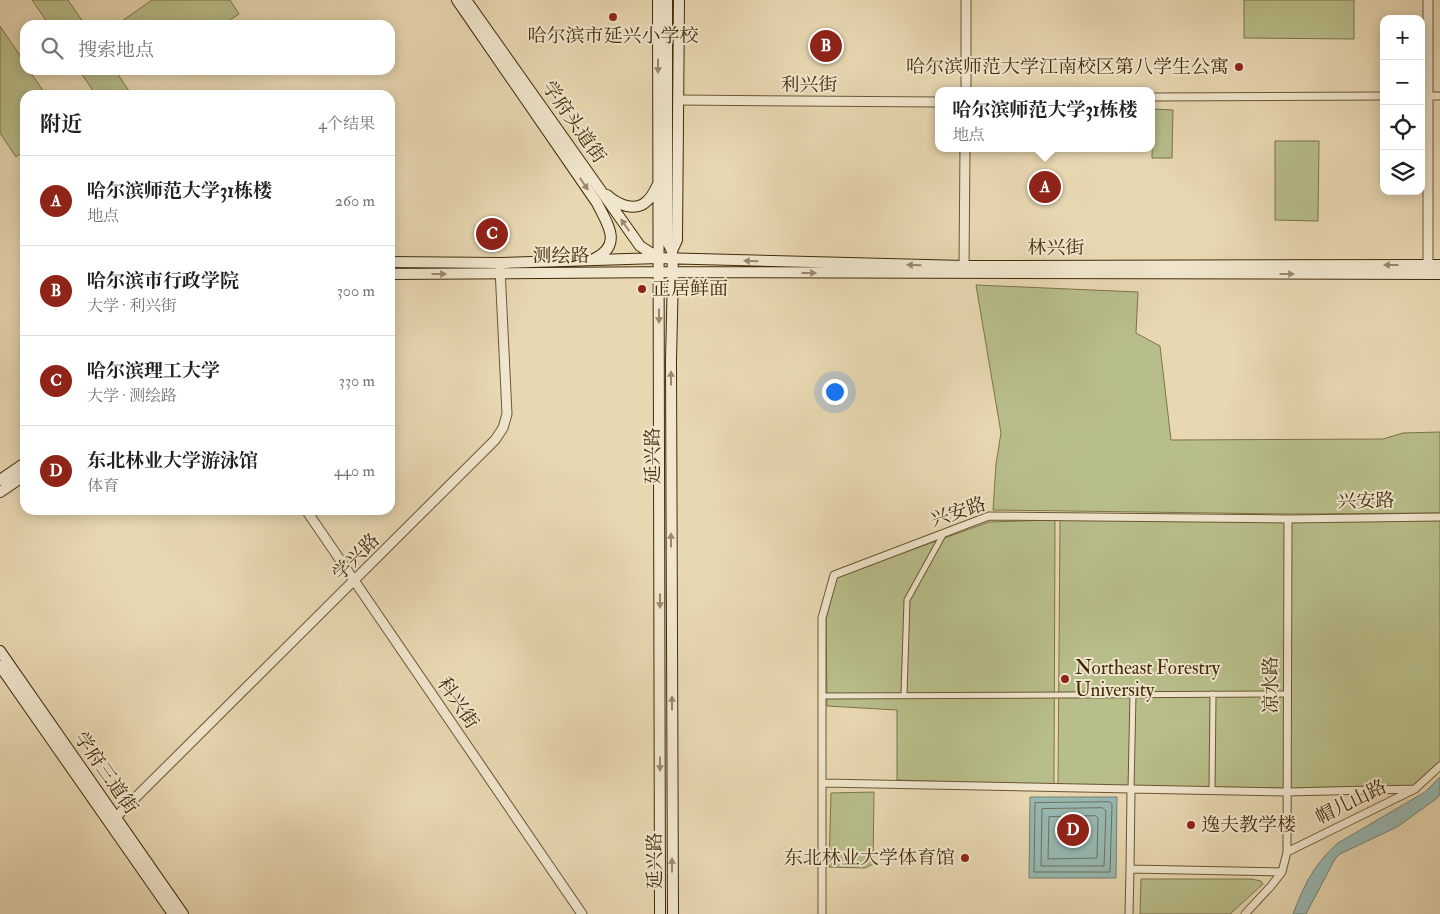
<!DOCTYPE html>
<html lang="zh">
<meta charset="utf-8">
<style>
:root{--surface:#fff;--page:#f2f2f2;--text:#202124;--muted:#757577;--line:#e0e0e0;--accent:#8f2418}
body{margin:0;font-family:"IM FELL Double Pica","Noto Serif SC",serif;background:var(--page);color:var(--text)}
.controls{position:absolute;right:15px;top:15px;display:grid;overflow:hidden;border-radius:10px;box-shadow:0 2px 12px #0003}
.controls button{width:45px;height:45px;display:grid;place-items:center;padding:0;border:0;border-bottom:1px solid var(--line);background:var(--surface);color:var(--text);font:25px sans-serif}
.you{position:absolute;left:834px;top:391px;width:18px;height:18px;margin:-12px;border:4px solid #fff;border-radius:50%;background:#1a73e8;box-shadow:0 0 0 8px #1a73e833}
.badge{display:grid;place-items:center;width:32px;height:32px;border-radius:50%;background:var(--accent);color:#fff;font-size:16px;font-weight:700}
.pin{position:absolute;translate:-50% -50%;border:2px solid #fff;box-shadow:0 1px 5px #0006}
.popup{position:absolute;left:935px;top:87px;width:220px;height:65px;box-sizing:border-box;display:grid;place-content:center;border-radius:10px;background:var(--surface);filter:drop-shadow(0 1px 4px #0005);font-size:16px;white-space:nowrap;color:var(--muted)}
.popup b{font-size:19px;color:var(--text)}
.popup::after{content:'';position:absolute;left:50%;top:100%;margin-left:-10px;border:10px solid transparent;border-top-color:var(--surface)}
.list{margin:0;padding:0;list-style:none}
h2{display:flex;justify-content:space-between;align-items:center;height:65px;margin:0;padding:0 20px;font-size:21px}
h2 small{font-size:16px;font-weight:400;color:var(--muted)}
.list li{display:grid;grid-template-columns:32px 1fr auto;gap:15px;align-items:center;box-sizing:border-box;height:90px;padding:0 20px;border-top:1px solid var(--line)}
.list b{display:block;font-size:19px;white-space:nowrap}
.list p{margin:0;font-size:16px;white-space:nowrap;color:var(--muted)}
.list em{font-size:16px;font-style:normal;color:var(--muted)}
.icon{flex:none;width:28px;height:28px;fill:none;stroke:currentColor;stroke-width:2;stroke-linecap:round;stroke-linejoin:round}
.map{position:relative;flex:none;width:1440px;height:914px;overflow:hidden}
.search{position:absolute;background:var(--surface);box-shadow:0 2px 12px #0003;left:20px;top:20px;width:375px;height:55px;display:flex;align-items:center;gap:12px;box-sizing:border-box;padding:0 18px;border-radius:15px;color:var(--muted);font-size:19px}
.panel{position:absolute;background:var(--surface);box-shadow:0 2px 12px #0003;left:20px;top:90px;width:375px;height:425px;border-radius:15px}
.map>svg:first-child{display:block}
.green{fill:#b8be8a;stroke:#7d744a}
.water{fill:#98b9b3;stroke:#76806f}
.lines{fill:none;stroke-linecap:round;stroke-linejoin:round}
.shore{stroke:#6d725e;stroke-width:1}
.pedestrian-casing{stroke:#6c5633;stroke-width:7}
.minor-casing{stroke:#6c5633;stroke-width:9}
.tertiary-casing{stroke:#6c5633;stroke-width:11}
.secondary-casing{stroke:#422b09;stroke-width:12}
.pedestrian{stroke:#f0e6cd;stroke-width:5}
.minor{stroke:#f0e6cd;stroke-width:7}
.tertiary{stroke:#f0e6cd;stroke-width:9}
.secondary{stroke:#f0e6cd;stroke-width:10}
.oneway{fill:#99886b}
.poi-dot{fill:#8f2418;stroke:#f0e6cd;stroke-width:2}
.labels{text-anchor:middle;dominant-baseline:central;stroke-width:4;stroke-linejoin:round;paint-order:stroke}
.poi-label{font-size:19px;fill:#422b09;stroke:#f0e6cd;text-anchor:start}
.street-label{font-size:19px;fill:#422b09;stroke:#f0e6cd}
</style>
<div class="map">
<svg width="1440" height="914" viewBox="0 0 1440 914">
<rect width="100%" height="100%" fill="#e8d8b2"/>
<filter id="stains"><feTurbulence type="fractalNoise" baseFrequency=".004" numOctaves="4"/><feColorMatrix values="0 0 0 0 .2 0 0 0 0 .09 0 0 0 0 .02 0 0 0 .5 -.17"/></filter>
<radialGradient id="worn" r=".72"><stop offset=".6" stop-color="#630" stop-opacity="0"/><stop offset="1" stop-color="#630" stop-opacity=".3"/></radialGradient>
<path class="green" d="M 32,0 L 68,0 L 85,25 L 49,25 Z
M 152,0 L 230,0 L 239,14 L 222,25 L 120,25 L 119,23 Z
M 1244,0 L 1354,0 L 1354,39 L 1244,38 Z
M 0,26 L 25,63 L 25,70 L 29,70 L 46,95 L 25,95 L 25,150 L 16,157 L 0,133 Z
M 79,70 L 115,70 L 129,91 L 123,95 L 96,95 Z
M 1153,109 L 1173,110 L 1172,158 L 1152,158 Z
M 1275,141 L 1319,141 L 1318,221 L 1275,220 Z
M 976,285 L 1138,292 L 1136,333 L 1160,346 L 1171,440 L 1383,439 L 1403,433 L 1440,432 L 1440,513 L 1289,514 L 993,510 L 996,464 L 1001,433 Z
M 1055,520 L 1054,785 L 897,780 L 897,710 L 827,706 L 826,619 L 836,577 L 989,522 Z
M 1060,520 L 1285,521 L 1284,788 L 1058,787 Z
M 1440,520 L 1440,762 L 1414,786 L 1290,789 L 1290,521 Z
M 874,792 L 873,864 L 865,868 L 829,867 L 831,793 Z
M 1141,879 L 1251,879 L 1261,881 L 1263,884 L 1230,914 L 1140,914 Z"/>
<path class="water" d="M 1440,777 L 1440,795 L 1436,799 L 1397,827 L 1340,854 L 1335,859 L 1306,914 L 1293,914 C 1304,885 1314,864 1338,843 L 1425,792 Z
M 1030,797 L 1117,797 L 1116,878 L 1029,878 Z"/>
<g class="lines">
<path class="shore" d="M 1110,802 L 1112,804 L 1110,872 L 1034,872 L 1035,803 Z
M 1103,808 L 1106,811 L 1104,866 L 1041,866 L 1042,809 Z
M 1096,816 L 1098,818 L 1097,858 L 1048,859 L 1049,817 Z"/>
<defs>
<path id="pedestrian" d="M 904,695 L 907,600 L 944,533
M 823,696 L 1287,694
M 1131,790 L 1133,694
M 1212,791 L 1213,694"/>
<path id="minor" d="M 1421,96 L 1440,96
M 1151,97 L 1384,96
M 823,783 L 1287,792 L 1415,789
M 1287,852 L 1288,519
M 1130,869 L 1131,790
M 822,914 L 822,618 L 834,575 L 989,516 L 1288,519 L 1440,517
M 1129,914 L 1130,869 L 1282,872
M 1245,914 L 1271,886 L 1282,872 L 1287,852 L 1415,789 L 1440,766"/>
<path id="tertiary" d="M 966,91 L 966,0
M 679,100 L 939,102
M 1428,265 L 1428,0
M 964,266 L 965,148
M 306,510 L 582,914
M 111,822 L 495,440 L 503,428 L 507,414 L 500,268"/>
<path id="secondary" d="M 457,0 L 597,203 C 608,225 623,245 594,259
M 466,0 L 640,246 L 659,258
M 658,0 L 660,914
M 667,0 L 667,241 L 672,251
M 607,195 C 617,204 635,213 647,201 C 652,197 655,190 658,184
M 390,262 L 500,263 L 659,258 L 964,266 L 1440,265
M 390,274 L 673,272 L 1440,274
M 0,480 L 25,463
M 0,492 L 25,475
M 0,651 L 183,914
M 0,666 L 173,914
M 673,914 L 671,360 L 673,272 L 672,251 L 677,240 L 679,0"/>
</defs>
<use href="#pedestrian" class="pedestrian-casing"/>
<use href="#minor" class="minor-casing"/>
<use href="#tertiary" class="tertiary-casing"/>
<use href="#secondary" class="secondary-casing"/>
<use href="#pedestrian" class="pedestrian"/>
<use href="#minor" class="minor"/>
<use href="#tertiary" class="tertiary"/>
<use href="#secondary" class="secondary"/>
</g>
<defs><path id="oneway-solid" d="M-6-.8H1V-3.2L6.5 0L1 3.2V.8H-6Z" transform="scale(1.25)"/></defs>
<g class="oneway">
<use href="#oneway-solid" transform="translate(658 66) rotate(90)"/>
<use href="#oneway-solid" transform="translate(584 184) rotate(56)"/>
<use href="#oneway-solid" transform="translate(625 225) rotate(-125)"/>
<use href="#oneway-solid" transform="translate(751 261) rotate(-179)"/>
<use href="#oneway-solid" transform="translate(914 265) rotate(-179)"/>
<use href="#oneway-solid" transform="translate(1391 265) rotate(180)"/>
<use href="#oneway-solid" transform="translate(809 273)"/>
<use href="#oneway-solid" transform="translate(439 274)"/>
<use href="#oneway-solid" transform="translate(1287 274)"/>
<use href="#oneway-solid" transform="translate(659 316) rotate(90)"/>
<use href="#oneway-solid" transform="translate(671 378) rotate(-90)"/>
<use href="#oneway-solid" transform="translate(671 540) rotate(-90)"/>
<use href="#oneway-solid" transform="translate(660 601) rotate(90)"/>
<use href="#oneway-solid" transform="translate(672 703) rotate(-90)"/>
<use href="#oneway-solid" transform="translate(660 764) rotate(90)"/>
<use href="#oneway-solid" transform="translate(672 865) rotate(-90)"/>
</g>
<g class="poi-dot">
<circle cx="613" cy="17" r="5"/>
<circle cx="1239" cy="67" r="5"/>
<circle cx="642" cy="289" r="5"/>
<circle cx="1065" cy="679" r="5"/>
<circle cx="1191" cy="825" r="5"/>
<circle cx="965" cy="858" r="5"/>
</g>
<g class="labels">
<g class="poi-label">
<text x="613" y="36" text-anchor="middle">哈尔滨市延兴小学校</text>
<text x="1229" y="67" text-anchor="end">哈尔滨师范大学江南校区第八学生公寓</text>
<text x="652" y="289">正居鲜面</text>
<text x="1075" y="668">Northeast Forestry<tspan x="1075" dy="22">University</tspan></text>
<text x="1201" y="825">逸夫教学楼</text>
<text x="955" y="858" text-anchor="end">东北林业大学体育馆</text>
</g>
<g class="street-label">
<text x="809" y="85">利兴街</text>
<text transform="translate(574 122) rotate(55)">学府头道街</text>
<text x="1056" y="248">林兴街</text>
<text x="561" y="256">测绘路</text>
<text transform="translate(653 456) rotate(-90)">延兴路</text>
<text transform="translate(1366 501) rotate(-1)">兴安路</text>
<text transform="translate(958 512) rotate(-18)">兴安路</text>
<text transform="translate(356 557) rotate(-45)">学兴路</text>
<text transform="translate(1271 685) rotate(-90)">凉水路</text>
<text transform="translate(458 703) rotate(56)">科兴街</text>
<text transform="translate(106 773) rotate(55)">学府三道街</text>
<text transform="translate(1351 802) rotate(-26)">帽儿山路</text>
<text transform="translate(655 861) rotate(-90)">延兴路</text>
</g>
</g>
<rect width="100%" height="100%" filter="url(#stains)"/>
<rect width="100%" height="100%" fill="url(#worn)"/>
</svg>
<div class="controls">
<button>+</button>
<button>−</button>
<button><svg class="icon" aria-label="locate" viewBox="0 0 24 24"><circle cx="12" cy="12" r="6"/><path d="M12 2v4M12 18v4M2 12h4M18 12h4"/></svg></button>
<button><svg class="icon" aria-label="layers" viewBox="0 0 24 24"><path d="M12 4l9 5-9 5-9-5zM3 14l9 5 9-5"/></svg></button>
</div>
<div class="you"></div>
<div class="pin badge" style="left:1045px;top:187px">A</div>
<div class="popup"><b>哈尔滨师范大学31栋楼</b>地点</div>
<div class="pin badge" style="left:826px;top:46px">B</div>
<div class="pin badge" style="left:492px;top:234px">C</div>
<div class="pin badge" style="left:1073px;top:830px">D</div>
<div class="search"><svg class="icon" aria-label="search" viewBox="0 0 24 24"><circle cx="10" cy="10" r="6"/><path d="M15 15l6 6"/></svg>搜索地点</div>
<section class="panel">
<h2>附近<small>4个结果</small></h2>
<ul class="list">
<li><span class="badge">A</span><div><b>哈尔滨师范大学31栋楼</b><p>地点</p></div><em>260 m</em></li>
<li><span class="badge">B</span><div><b>哈尔滨市行政学院</b><p>大学 · 利兴街</p></div><em>300 m</em></li>
<li><span class="badge">C</span><div><b>哈尔滨理工大学</b><p>大学 · 测绘路</p></div><em>330 m</em></li>
<li><span class="badge">D</span><div><b>东北林业大学游泳馆</b><p>体育</p></div><em>440 m</em></li>
</ul>
</section>
</div>
